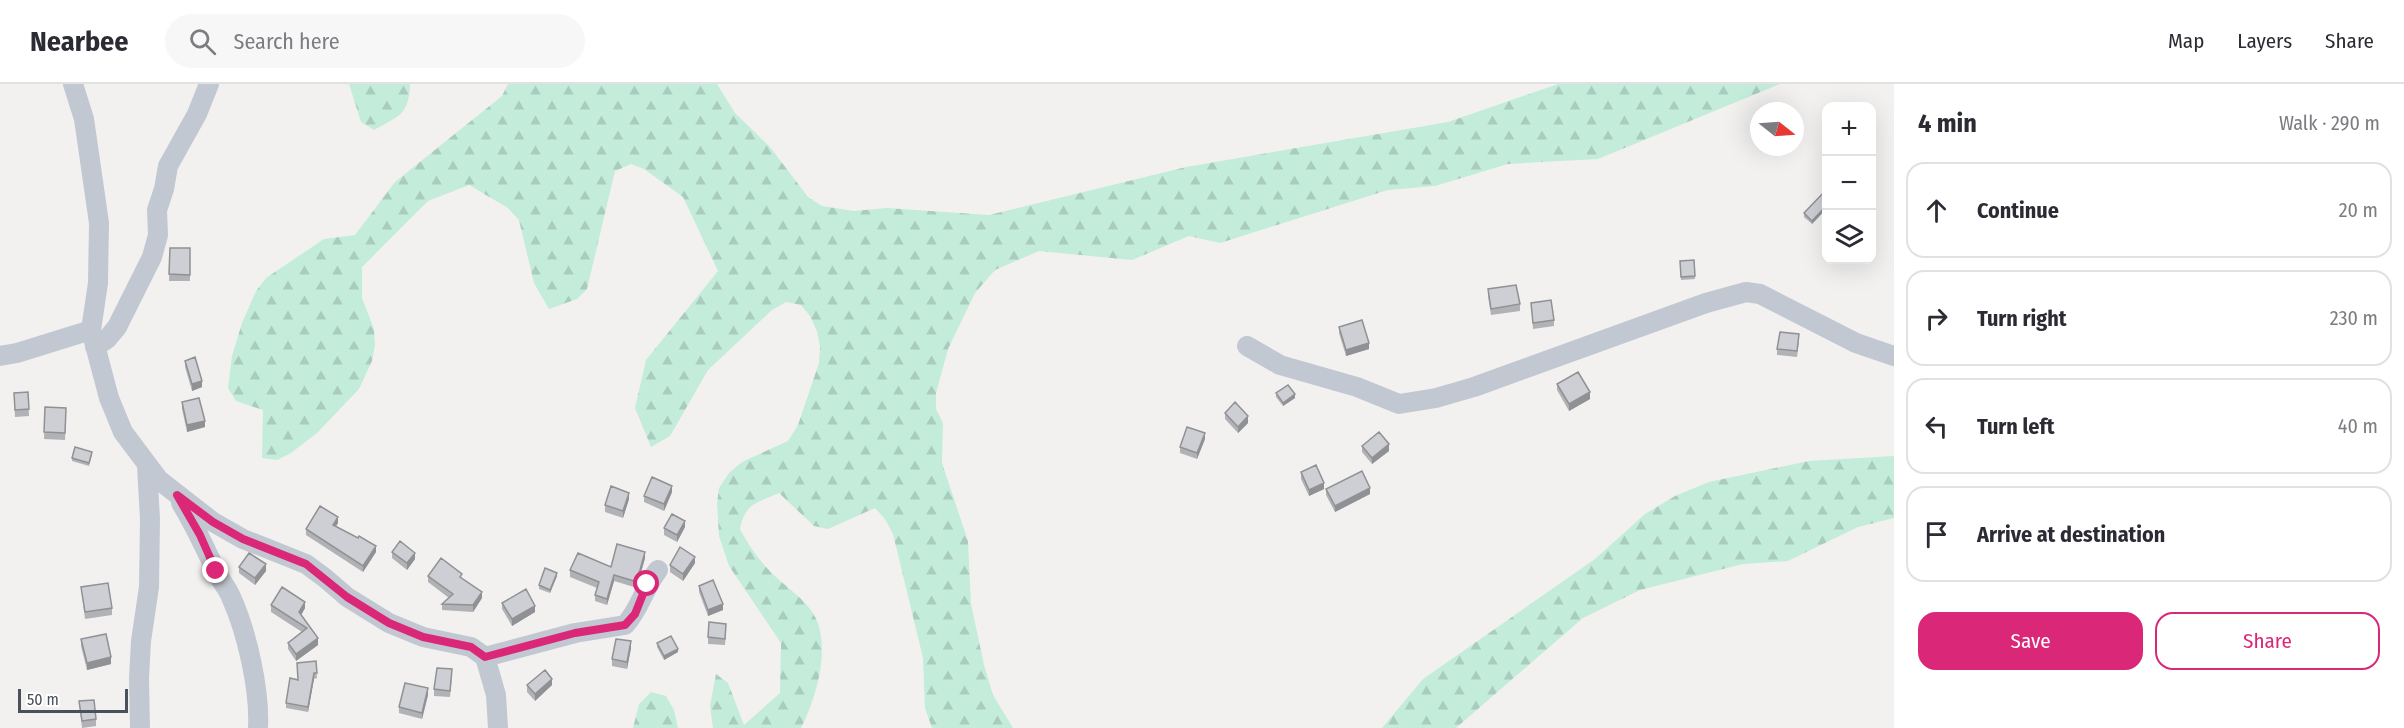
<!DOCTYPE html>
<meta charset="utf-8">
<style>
:root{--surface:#fff;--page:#f7f7f7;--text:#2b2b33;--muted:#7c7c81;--line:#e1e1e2;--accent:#db2777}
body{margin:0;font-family:"Fira Sans Condensed",sans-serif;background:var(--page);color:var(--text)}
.controls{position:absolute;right:18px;top:18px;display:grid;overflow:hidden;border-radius:12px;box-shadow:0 6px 24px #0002}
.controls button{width:54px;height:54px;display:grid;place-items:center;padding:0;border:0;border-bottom:2px solid var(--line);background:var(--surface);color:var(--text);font:30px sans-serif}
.compass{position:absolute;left:1750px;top:18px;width:54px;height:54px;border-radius:50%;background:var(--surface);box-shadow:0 6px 24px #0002;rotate:107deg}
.scale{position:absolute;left:18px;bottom:15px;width:110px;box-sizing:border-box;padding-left:6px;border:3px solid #4a505c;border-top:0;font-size:16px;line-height:21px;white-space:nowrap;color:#4a505c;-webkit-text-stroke:4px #fff;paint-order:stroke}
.stop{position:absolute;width:18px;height:18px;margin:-14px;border:4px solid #db2777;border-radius:50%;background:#fff}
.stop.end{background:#db2777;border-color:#fff;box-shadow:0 2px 6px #0008}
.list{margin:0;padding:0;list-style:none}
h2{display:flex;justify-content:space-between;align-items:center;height:78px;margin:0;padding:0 24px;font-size:26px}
h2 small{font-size:20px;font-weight:400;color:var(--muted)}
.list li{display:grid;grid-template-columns:39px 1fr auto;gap:18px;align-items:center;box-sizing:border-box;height:96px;margin:0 12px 12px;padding:0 12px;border:2px solid var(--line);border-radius:18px}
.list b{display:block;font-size:22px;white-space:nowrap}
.list em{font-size:20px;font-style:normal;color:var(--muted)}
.actions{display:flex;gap:12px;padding:18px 24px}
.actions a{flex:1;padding:14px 0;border:2px solid var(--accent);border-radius:18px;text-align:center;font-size:21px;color:var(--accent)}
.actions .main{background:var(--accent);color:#fff}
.icon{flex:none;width:33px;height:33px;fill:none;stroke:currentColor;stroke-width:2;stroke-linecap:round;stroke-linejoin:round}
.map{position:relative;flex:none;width:1894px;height:644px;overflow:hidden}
header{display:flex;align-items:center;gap:36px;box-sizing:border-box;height:84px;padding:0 30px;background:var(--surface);border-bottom:2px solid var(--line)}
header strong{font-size:28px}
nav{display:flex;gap:33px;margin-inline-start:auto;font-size:21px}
.search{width:420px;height:54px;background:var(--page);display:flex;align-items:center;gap:15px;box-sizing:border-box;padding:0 21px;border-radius:33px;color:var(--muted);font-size:22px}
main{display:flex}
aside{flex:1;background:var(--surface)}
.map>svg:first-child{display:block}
.forest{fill:url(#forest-firs)}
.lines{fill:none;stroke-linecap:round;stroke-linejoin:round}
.minor{stroke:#c2c8d1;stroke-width:20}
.wall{fill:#b1b2b6}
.shaded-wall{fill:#909194}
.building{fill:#cecfd4;stroke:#909194;stroke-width:1.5}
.route{stroke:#db2777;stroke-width:8}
</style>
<header>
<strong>Nearbee</strong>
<div class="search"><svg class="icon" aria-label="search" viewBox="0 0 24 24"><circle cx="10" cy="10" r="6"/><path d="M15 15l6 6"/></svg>Search here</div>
<nav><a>Map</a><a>Layers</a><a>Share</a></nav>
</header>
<main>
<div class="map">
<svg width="1894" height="644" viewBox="0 0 1894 644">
<defs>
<pattern id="forest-firs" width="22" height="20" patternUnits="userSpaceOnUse" patternTransform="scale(1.5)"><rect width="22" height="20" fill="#c3ecdb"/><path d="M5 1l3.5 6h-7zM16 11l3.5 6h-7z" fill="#a9ccbe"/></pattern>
</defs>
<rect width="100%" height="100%" fill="#f2f1f0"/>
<path class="forest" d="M 349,0 L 410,0 C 409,31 399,32 374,46 L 361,38 Z
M 508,0 L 717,0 L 735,29 L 770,63 L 808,113 L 822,122 L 854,127 L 887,124 L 989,131 L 1186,83 L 1448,38 L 1558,0 L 1780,0 L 1598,75 L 1508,80 L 1435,102 L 1388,106 L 1220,159 L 1189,152 L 1132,176 L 1039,167 L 995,186 L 975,209 L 948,265 L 936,309 L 936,325 L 943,339 L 942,379 L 968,457 L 971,520 L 984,581 L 993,611 L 1013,644 L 932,644 L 925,624 L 923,574 L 893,450 L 885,435 L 875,424 L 828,445 L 814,442 L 779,409 C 757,419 745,419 740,445 C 747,459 756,472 766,483 C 779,498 798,509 810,525 C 834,555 817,613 801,644 L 713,644 L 710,622 L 716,590 L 728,599 L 744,641 L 780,609 L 781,559 L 729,482 L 719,452 L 717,420 L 719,404 L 729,389 L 742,378 L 788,357 L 798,341 L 819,279 L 820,263 L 817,247 L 810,232 L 801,221 L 786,218 L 772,226 L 708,286 L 670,352 L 651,363 L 635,324 L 646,276 L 718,187 L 683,113 L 644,85 L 631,80 L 615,87 L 587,205 L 577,215 L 549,225 L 534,199 L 519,136 L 508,124 L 469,101 L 428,117 L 362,183 L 362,214 L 374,245 L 375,261 L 372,277 L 359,305 L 317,349 L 291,369 L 277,376 L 262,374 L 263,326 L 236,317 L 228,304 L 232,272 L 242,239 L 256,207 L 266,194 L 324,155 L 355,151 L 395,98 L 502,12 Z
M 1894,372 L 1894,434 L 1858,443 L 1788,477 L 1743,480 L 1640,506 L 1583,534 L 1456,644 L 1382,644 L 1423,595 L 1595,475 L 1645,430 L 1675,412 L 1709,398 L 1809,377 Z
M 651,608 L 666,612 L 674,626 L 678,644 L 633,644 L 639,620 Z"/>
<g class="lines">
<path class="minor" d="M 73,0 L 84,35 L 99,139 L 98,199 L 91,246 L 109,314 L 123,348 L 159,396 L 213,438 L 243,455 L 306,480 L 325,494 L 347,513 L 389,539 L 423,553 L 471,563 L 485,573 L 496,611 L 498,644
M 1247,262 L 1280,281 L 1357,303 L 1399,320 L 1436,314 L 1474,303 L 1706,219 L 1746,208 L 1760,210 L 1856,259 L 1894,272
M 95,263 L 107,255 L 117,243 L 152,173 L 158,151 L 157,126 L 164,105 L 168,82 L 197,30 L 209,0
M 0,272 L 17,269 L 91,246
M 181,419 C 194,440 204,462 215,485 C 219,495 227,503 231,513 C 247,548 260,606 258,644
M 485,573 L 575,549 L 625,541 C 640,525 644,504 658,486
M 140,644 L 139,594 L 141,557 L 149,503 L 150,435 L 147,382"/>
</g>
<path class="wall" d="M 1827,105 L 1827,124 L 1812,140 L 1804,133 L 1804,129 Z
M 170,164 L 190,164 L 190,197 L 169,197 Z
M 1694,176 L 1695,195 L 1681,196 L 1680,177 Z
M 1488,205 L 1520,220 L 1520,227 L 1491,231 L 1488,212 Z
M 1531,219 L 1554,236 L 1554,242 L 1533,245 Z
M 1339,243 L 1369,265 L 1346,272 L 1339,249 Z
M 1799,257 L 1797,273 L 1777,271 L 1777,265 Z
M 185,277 L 202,303 L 192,307 L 185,283 Z
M 1557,300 L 1590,315 L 1569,327 L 1557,306 Z
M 28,308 L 29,332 L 15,333 L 14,309 Z
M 1276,309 L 1295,314 L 1283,322 L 1276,313 Z
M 182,318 L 205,343 L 187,348 L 182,325 Z
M 45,323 L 66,324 L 65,356 L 44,355 Z
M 1225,329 L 1248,339 L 1238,349 L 1225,335 Z
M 1205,355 L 1197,375 L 1180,369 L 1180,363 Z
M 1362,362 L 1389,367 L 1372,380 L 1362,368 Z
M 92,371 L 89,382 L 72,377 L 72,374 Z
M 1301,388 L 1324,405 L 1309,412 L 1301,395 Z
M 1326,405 L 1370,410 L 1335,428 L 1326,411 Z
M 672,408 L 664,427 L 644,418 L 644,412 Z
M 629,415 L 623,434 L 605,428 L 605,421 Z
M 338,439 L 336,442 L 358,454 L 376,468 L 363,488 L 306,451 L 306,445 Z
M 685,443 L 677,458 L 664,451 L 664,444 Z
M 392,468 L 415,475 L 407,486 L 392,474 Z
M 645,474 L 640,492 L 634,503 L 614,497 L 607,521 L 595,517 L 595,511 L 597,504 L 570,493 L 570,486 L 611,483 Z
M 695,479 L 683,497 L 670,488 L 670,481 Z
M 239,483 L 266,487 L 255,501 L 239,489 Z
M 428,492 L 462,494 L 482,514 L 473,528 L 442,526 L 442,520 L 449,514 L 428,498 Z
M 557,492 L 550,509 L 539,505 L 539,501 Z
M 699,502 L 723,526 L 708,532 L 699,508 Z
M 81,503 L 112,524 L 112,531 L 85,535 Z
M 502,519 L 535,528 L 512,542 L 502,525 Z
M 271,521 L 305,524 L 301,531 L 318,561 L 296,577 L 288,565 L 288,559 L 302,548 L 271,528 Z
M 726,546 L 725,561 L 708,560 L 708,553 Z
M 81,555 L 111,580 L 87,586 L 81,562 Z
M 657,559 L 678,568 L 664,576 L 657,563 Z
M 631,564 L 627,585 L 612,582 L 612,575 Z
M 316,577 L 317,594 L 314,595 L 308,628 L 286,624 L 286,619 L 298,596 L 297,579 Z
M 452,592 L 450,613 L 434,612 L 434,605 Z
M 527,601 L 552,601 L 535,617 L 527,608 Z
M 428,611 L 422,635 L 399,629 L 399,623 Z
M 79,617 L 96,635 L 96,642 L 82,644 Z"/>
<path class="shaded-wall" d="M 1827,121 L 1827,124 L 1812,140 L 1812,137 Z
M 1369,259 L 1369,265 L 1346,272 L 1346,266 Z
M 202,297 L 202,303 L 192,307 L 192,300 Z
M 1590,308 L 1590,315 L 1569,327 L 1569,320 Z
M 1295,310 L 1295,314 L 1283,322 L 1283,319 Z
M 1248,332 L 1248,339 L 1238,349 L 1238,343 Z
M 205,337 L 205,343 L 187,348 L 187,341 Z
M 1205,349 L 1205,355 L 1197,375 L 1197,369 Z
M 1389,360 L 1389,367 L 1372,380 L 1372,374 Z
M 1324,399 L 1324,405 L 1309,412 L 1309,406 Z
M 672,402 L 672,408 L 664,427 L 664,420 Z
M 1370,404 L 1370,410 L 1335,428 L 1335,422 Z
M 629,409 L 629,415 L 623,434 L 623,427 Z
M 338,433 L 338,439 L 333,447 L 333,441 Z
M 685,437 L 685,443 L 677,458 L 677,451 Z
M 376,462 L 376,468 L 363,488 L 363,482 Z
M 645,468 L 645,474 L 640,492 L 634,503 L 634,497 Z
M 415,469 L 415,475 L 407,486 L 407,479 Z
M 695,473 L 695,479 L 683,497 L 683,490 Z
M 266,480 L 266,487 L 255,501 L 255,494 Z
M 557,489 L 557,492 L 550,509 L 550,506 Z
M 614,491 L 614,497 L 607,521 L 607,515 Z
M 482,508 L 482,514 L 473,528 L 473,521 Z
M 305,518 L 305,524 L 299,535 L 299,528 Z
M 723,520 L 723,526 L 708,532 L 708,526 Z
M 535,522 L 535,528 L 512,542 L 512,535 Z
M 318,554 L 318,561 L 296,577 L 296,570 Z
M 631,557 L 631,564 L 627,585 L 627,578 Z
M 678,565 L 678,568 L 664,576 L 664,572 Z
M 111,573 L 111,580 L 87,586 L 87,579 Z
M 314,589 L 314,595 L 308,628 L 308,623 Z
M 552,595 L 552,601 L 535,617 L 535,610 Z
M 428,604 L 428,611 L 422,635 L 422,629 Z"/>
<path class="building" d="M 1827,105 L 1827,121 L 1812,137 L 1804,129 Z
M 170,164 L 190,164 L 190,191 L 169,190 Z
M 1694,176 L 1695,192 L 1681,193 L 1680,177 Z
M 1516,201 L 1520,220 L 1491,225 L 1488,205 Z
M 1551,216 L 1554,236 L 1533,239 L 1531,219 Z
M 1362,236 L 1369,259 L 1346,266 L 1339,243 Z
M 1780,248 L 1799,250 L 1797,267 L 1777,265 Z
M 195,273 L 202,297 L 192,300 L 185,277 Z
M 1578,288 L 1590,308 L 1569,320 L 1557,300 Z
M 1288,301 L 1295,310 L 1283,319 L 1276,309 Z
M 28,308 L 29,325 L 15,326 L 14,309 Z
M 199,314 L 205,337 L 187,341 L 182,318 Z
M 1235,318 L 1248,332 L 1238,343 L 1225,329 Z
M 45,323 L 66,324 L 65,349 L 44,348 Z
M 1187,343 L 1205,349 L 1197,369 L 1180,363 Z
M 1379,348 L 1389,360 L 1372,374 L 1362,362 Z
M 75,363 L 92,368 L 89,379 L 72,374 Z
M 1316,381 L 1324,399 L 1309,406 L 1301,388 Z
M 1362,387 L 1370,404 L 1335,422 L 1326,405 Z
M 652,393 L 672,402 L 664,420 L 644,412 Z
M 611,402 L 629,409 L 623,427 L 605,421 Z
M 320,422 L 338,433 L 333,441 L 358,454 L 359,452 L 376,462 L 363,482 L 306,445 Z
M 672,430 L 685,437 L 677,451 L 664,444 Z
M 400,457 L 415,469 L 407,479 L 392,468 Z
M 617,460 L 645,468 L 640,486 L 634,497 L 614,491 L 607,515 L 595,511 L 599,498 L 570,486 L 578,469 L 611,483 Z
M 680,463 L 695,473 L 683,490 L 670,481 Z
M 249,469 L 266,480 L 255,494 L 239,483 Z
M 441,474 L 462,490 L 460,493 L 482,508 L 473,521 L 442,520 L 453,510 L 428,492 Z
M 545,484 L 557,489 L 550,506 L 539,501 Z
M 713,496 L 723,520 L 708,526 L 699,502 Z
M 108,499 L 112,524 L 85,528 L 81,503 Z
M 282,503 L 305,518 L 299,528 L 318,554 L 296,570 L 288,559 L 307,544 L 271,521 Z
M 526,505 L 535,522 L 512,535 L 502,519 Z
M 709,538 L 726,540 L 725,555 L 708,553 Z
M 106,550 L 111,573 L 87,579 L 81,555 Z
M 671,552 L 678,565 L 664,572 L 657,559 Z
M 616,555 L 631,557 L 627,578 L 612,575 Z
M 316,577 L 317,589 L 314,589 L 308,623 L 286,619 L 290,594 L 298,596 L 297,579 Z
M 437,584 L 452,585 L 450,607 L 434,605 Z
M 545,586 L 552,595 L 535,610 L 527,601 Z
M 405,599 L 428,604 L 422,629 L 399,623 Z
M 94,616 L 96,635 L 82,637 L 79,617 Z"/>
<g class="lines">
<path class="route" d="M 216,487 L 200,451 L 177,411 L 213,438 L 243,455 L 306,480 L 347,513 L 389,539 L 423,553 L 471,563 L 485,573 L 575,549 L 625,541 L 635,530 L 647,500"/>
</g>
</svg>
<div class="controls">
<button>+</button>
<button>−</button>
<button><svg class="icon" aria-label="layers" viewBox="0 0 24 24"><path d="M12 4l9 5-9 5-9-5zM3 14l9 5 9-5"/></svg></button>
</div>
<svg class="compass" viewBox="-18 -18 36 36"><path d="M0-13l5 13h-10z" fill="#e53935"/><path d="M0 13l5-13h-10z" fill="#7c7c81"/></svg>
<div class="scale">50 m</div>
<div class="stop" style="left:647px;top:500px"></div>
<div class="stop end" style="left:216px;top:487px"></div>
</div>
<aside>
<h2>4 min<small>Walk · 290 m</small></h2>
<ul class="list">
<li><svg class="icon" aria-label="ahead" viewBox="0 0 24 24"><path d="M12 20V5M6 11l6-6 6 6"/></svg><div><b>Continue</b></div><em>20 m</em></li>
<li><svg class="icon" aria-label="right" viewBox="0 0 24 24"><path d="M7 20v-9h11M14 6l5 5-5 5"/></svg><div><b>Turn right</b></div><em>230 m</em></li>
<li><svg class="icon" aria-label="left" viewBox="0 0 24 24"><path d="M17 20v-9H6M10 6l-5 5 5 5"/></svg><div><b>Turn left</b></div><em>40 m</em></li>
<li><svg class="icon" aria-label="arrive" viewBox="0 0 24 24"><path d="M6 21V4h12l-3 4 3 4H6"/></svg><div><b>Arrive at destination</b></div></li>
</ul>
<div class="actions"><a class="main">Save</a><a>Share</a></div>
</aside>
</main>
